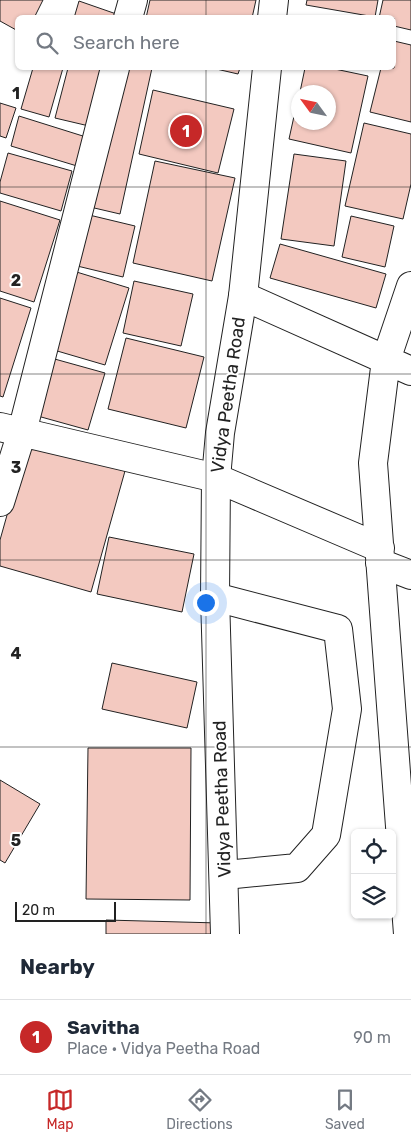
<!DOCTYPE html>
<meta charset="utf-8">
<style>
:root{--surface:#fff;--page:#f6f6f7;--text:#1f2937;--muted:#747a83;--line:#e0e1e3;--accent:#c62828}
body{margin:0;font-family:Rubik,sans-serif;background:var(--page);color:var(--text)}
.controls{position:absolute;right:15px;bottom:15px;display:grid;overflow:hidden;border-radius:8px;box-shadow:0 1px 4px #0004}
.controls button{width:45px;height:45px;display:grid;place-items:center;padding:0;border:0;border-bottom:1px solid var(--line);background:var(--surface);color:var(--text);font:25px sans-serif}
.compass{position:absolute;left:291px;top:85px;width:45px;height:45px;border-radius:50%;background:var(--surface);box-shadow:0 1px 4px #0004;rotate:303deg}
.scale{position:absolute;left:15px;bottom:12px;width:101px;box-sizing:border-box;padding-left:5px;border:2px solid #222;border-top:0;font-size:14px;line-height:18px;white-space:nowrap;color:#222;-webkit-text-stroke:4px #fff;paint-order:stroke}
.you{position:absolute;left:205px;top:602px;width:18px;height:18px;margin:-12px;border:4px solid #fff;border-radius:50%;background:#1a73e8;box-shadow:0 0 0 8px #1a73e833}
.badge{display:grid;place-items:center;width:32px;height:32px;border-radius:50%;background:var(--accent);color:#fff;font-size:16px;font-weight:700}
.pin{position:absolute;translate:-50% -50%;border:2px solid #fff;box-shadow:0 1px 5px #0006}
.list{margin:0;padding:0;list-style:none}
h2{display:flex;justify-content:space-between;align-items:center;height:65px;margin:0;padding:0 20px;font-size:21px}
h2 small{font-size:16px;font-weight:400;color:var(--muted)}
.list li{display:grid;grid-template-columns:32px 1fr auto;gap:15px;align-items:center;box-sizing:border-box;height:75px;padding:0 20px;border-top:1px solid var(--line)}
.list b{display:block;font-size:19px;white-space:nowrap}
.list p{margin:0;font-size:16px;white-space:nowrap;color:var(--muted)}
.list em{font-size:16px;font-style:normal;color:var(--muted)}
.icon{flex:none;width:28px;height:28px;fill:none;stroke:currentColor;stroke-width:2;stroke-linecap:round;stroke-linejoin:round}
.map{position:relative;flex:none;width:411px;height:934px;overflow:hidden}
.search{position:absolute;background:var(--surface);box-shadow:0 1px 4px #0004;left:15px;right:15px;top:15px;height:55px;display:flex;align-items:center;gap:12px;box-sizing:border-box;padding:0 18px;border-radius:8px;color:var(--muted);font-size:19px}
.sheet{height:140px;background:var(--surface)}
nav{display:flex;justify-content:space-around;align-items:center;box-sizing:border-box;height:70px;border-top:1px solid var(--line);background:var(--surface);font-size:14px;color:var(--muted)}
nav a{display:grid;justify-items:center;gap:2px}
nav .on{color:var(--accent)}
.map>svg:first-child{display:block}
.building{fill:#f3c9c0;stroke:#222}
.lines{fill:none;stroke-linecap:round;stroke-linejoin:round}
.street-casing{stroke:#222;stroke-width:30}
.secondary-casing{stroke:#222;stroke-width:30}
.street{stroke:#fff;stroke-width:28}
.secondary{stroke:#fff;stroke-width:28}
.grid{fill:none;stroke:#222;stroke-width:1;stroke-opacity:0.55}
.labels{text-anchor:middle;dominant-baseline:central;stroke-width:4;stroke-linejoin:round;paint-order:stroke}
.street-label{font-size:18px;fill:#222;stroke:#fff}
.grid-label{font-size:16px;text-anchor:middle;font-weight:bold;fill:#222;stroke:#fff;stroke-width:4;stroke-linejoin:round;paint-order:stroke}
</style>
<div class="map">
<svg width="411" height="934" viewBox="0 0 411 934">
<rect width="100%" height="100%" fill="#fff"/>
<path class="building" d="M 0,0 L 43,0 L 34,18 L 18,18 L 18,31 L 0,21 Z
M 150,0 L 256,0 L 252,18 L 146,18 Z
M 307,0 L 378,0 L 375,17 L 306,5 Z
M 383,0 L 411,0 L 411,30 L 394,26 L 394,18 L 379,18 Z
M 79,1 L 125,17 L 125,18 L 74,18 Z
M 394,41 L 411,45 L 411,122 L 370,112 L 381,68 L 394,68 Z
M 33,68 L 63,68 L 49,117 L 21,109 Z
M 68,68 L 103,68 L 89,126 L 55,118 Z
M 120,68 L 152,68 L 120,214 L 90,207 Z
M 212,68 L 240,68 L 238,74 Z
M 305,68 L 330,68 L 368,76 L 351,153 L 289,139 L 298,98 L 298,122 L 328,122 L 328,92 L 300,92 Z
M 153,90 L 234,109 L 218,173 L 139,154 Z
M 0,103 L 16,108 L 6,138 L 0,136 Z
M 19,116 L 86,137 L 77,166 L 11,146 Z
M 364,123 L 411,134 L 411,184 L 403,219 L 345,206 Z
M 8,153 L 72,171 L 61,211 L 0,193 L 0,182 Z
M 294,154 L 346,161 L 334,246 L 281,239 Z
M 155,161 L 235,178 L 212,281 L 133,263 Z
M 0,201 L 60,220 L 34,302 L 0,291 Z
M 85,214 L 135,226 L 123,277 L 73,265 Z
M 351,216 L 394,226 L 385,267 L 342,257 Z
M 280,244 L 386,274 L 376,308 L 270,278 Z
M 70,270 L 129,288 L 105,365 L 47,348 Z
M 134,281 L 193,294 L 181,346 L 123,333 Z
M 0,298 L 31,308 L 3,397 L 0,396 Z
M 126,338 L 204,357 L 186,428 L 108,409 Z
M 51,358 L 105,373 L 88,430 L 34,415 Z
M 27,444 L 125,471 L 91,592 L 0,566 L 0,540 Z
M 109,537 L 194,554 L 182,612 L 97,594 Z
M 112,663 L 197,682 L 187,728 L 102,709 Z
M 88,748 L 191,748 L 190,900 L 86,899 Z
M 0,780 L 40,804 L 5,863 L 0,860 Z
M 106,920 L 219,923 L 218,934 L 106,934 Z"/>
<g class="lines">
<defs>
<path id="street" d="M 128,18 L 133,0
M 243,296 L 411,371
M 0,427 L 216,478 L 380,548
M 0,502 L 22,432 L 115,68
M 380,563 L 411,575
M 215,597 L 338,629 L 347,709 L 326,835 L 297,868 L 225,875
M 408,934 L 373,463 L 386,360 L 411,286"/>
<path id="secondary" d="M 272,18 L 274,0
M 225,934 L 215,597 L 216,478 L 220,433 L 243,296 L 267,68"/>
</defs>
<use href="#street" class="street-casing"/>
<use href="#secondary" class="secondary-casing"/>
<use href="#street" class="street"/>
<use href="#secondary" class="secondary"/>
</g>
<path class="grid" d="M 206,0 L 206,18M 206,68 L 206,934M 0,187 L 411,187M 0,374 L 411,374M 0,560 L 411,560M 0,747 L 411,747"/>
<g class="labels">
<g class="street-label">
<text transform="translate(228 395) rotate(-82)">Vidya Peetha Road</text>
<text transform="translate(222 799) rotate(-92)">Vidya Peetha Road</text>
</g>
</g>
<g class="grid-label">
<text x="16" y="99">1</text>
<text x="16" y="286">2</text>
<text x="16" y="473">3</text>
<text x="16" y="659">4</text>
<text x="16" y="846">5</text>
</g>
</svg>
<div class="controls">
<button><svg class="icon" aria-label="locate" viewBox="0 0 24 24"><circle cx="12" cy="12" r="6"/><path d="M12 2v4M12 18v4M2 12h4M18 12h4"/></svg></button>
<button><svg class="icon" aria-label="layers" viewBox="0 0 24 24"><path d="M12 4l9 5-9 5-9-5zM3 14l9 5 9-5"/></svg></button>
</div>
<svg class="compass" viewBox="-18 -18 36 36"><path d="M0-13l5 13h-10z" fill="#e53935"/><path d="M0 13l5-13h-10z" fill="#747a83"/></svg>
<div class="scale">20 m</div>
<div class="you"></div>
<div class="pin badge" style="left:186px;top:131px">1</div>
<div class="search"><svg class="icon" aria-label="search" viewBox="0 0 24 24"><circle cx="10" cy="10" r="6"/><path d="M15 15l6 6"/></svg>Search here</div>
</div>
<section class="sheet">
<h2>Nearby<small></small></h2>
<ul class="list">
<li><span class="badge">1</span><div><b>Savitha</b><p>Place · Vidya Peetha Road</p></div><em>90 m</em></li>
</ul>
</section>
<nav>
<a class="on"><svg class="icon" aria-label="map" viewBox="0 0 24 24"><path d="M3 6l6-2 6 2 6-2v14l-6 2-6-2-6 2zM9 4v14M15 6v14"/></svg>Map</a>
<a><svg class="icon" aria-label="directions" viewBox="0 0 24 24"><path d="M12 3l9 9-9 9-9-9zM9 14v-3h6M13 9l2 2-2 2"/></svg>Directions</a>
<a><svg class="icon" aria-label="saved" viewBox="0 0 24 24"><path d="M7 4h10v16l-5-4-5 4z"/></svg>Saved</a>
</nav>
